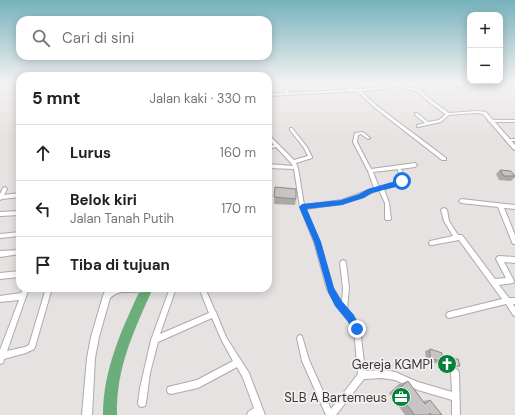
<!DOCTYPE html>
<html lang="id">
<meta charset="utf-8">
<style>
:root{--surface:#fff;--page:#f2f2f2;--text:#202124;--muted:#757577;--line:#e0e0e0}
body{margin:0;font-family:"DM Sans",sans-serif;background:var(--page);color:var(--text)}
.controls{position:absolute;right:12px;top:12px;display:grid;overflow:hidden;border-radius:8px;box-shadow:0 2px 10px #0003}
.controls button{width:36px;height:36px;display:grid;place-items:center;padding:0;border:0;border-bottom:1px solid var(--line);background:var(--surface);color:var(--text);font:20px sans-serif}
.stop{position:absolute;width:12px;height:12px;margin:-9px;border:3px solid #1a73e8;border-radius:50%;background:#fff}
.stop.end{background:#1a73e8;border-color:#fff;box-shadow:0 1px 4px #0008}
.list{margin:0;padding:0;list-style:none}
h2{display:flex;justify-content:space-between;align-items:center;height:52px;margin:0;padding:0 16px;font-size:17px}
h2 small{font-size:13px;font-weight:400;color:var(--muted)}
.list li{display:grid;grid-template-columns:26px 1fr auto;gap:12px;align-items:center;box-sizing:border-box;height:56px;padding:0 16px;border-top:1px solid var(--line)}
.list b{display:block;font-size:15px;white-space:nowrap}
.list p{margin:0;font-size:13px;white-space:nowrap;color:var(--muted)}
.list em{font-size:13px;font-style:normal;color:var(--muted)}
.icon{flex:none;width:22px;height:22px;fill:none;stroke:currentColor;stroke-width:2;stroke-linecap:round;stroke-linejoin:round}
.map{position:relative;flex:none;width:515px;height:415px;overflow:hidden}
.search{position:absolute;background:var(--surface);box-shadow:0 2px 10px #0003;left:16px;top:16px;width:256px;height:44px;display:flex;align-items:center;gap:10px;box-sizing:border-box;padding:0 14px;border-radius:12px;color:var(--muted);font-size:15px}
.panel{position:absolute;background:var(--surface);box-shadow:0 2px 10px #0003;left:16px;top:72px;width:256px;height:220px;border-radius:12px}
.map>svg:first-child{display:block}
.lines{fill:none;stroke-linecap:round;stroke-linejoin:round}
.river{fill:#6cae7b;fill-rule:evenodd}
.minor-casing{stroke:#ada9a9;stroke-width:2}
.tertiary-casing{stroke:#ada9a9;stroke-width:2}
.minor{fill:#fff;fill-rule:evenodd}
.tertiary{fill:#fff;fill-rule:evenodd}
.wall{fill:#aca9a9}
.building{fill:#c8c4c4;stroke:#8c8989}
.route{fill:#1a73e8}
.labels{text-anchor:middle;dominant-baseline:central;stroke-width:3.5;stroke-linejoin:round;paint-order:stroke}
.near-poi-label{font-size:13px;fill:#393737;stroke:#f3efef;text-anchor:end}
</style>
<div class="map">
<svg width="515" height="415" viewBox="0 0 515 415">
<rect width="100%" height="100%" fill="#e6e2e2"/>
<g class="lines">
<path class="river" d="M 141,288 L 153,288 C 134,331 116,367 117,415 L 103,415 C 103,369 122,329 141,288 Z"/>
<defs>
<path id="minor" d="M 286,82 L 289,82 L 288,94 L 286,95 L 284,94 Z
M 336,82 L 340,82 L 355,90 L 352,91 Z
M 357,89 L 359,89 L 377,106 L 446,158 L 446,160 L 442,160 L 375,108 L 357,91 Z
M 415,113 L 417,113 L 428,122 L 439,120 L 447,113 L 449,113 L 450,114 L 441,122 L 418,127 L 417,127 L 417,125 L 425,123 L 415,115 Z
M 489,120 L 515,120 L 515,122 L 490,122 L 488,121 Z
M 290,128 L 292,128 L 307,147 L 312,157 L 312,158 L 296,163 L 298,168 L 304,205 L 342,200 L 374,188 L 368,171 L 353,142 L 355,133 L 363,132 L 370,138 L 368,139 L 361,134 L 358,135 L 357,142 L 371,169 L 415,163 L 417,165 L 415,167 L 400,169 L 402,170 L 404,183 L 404,184 L 384,189 L 389,203 L 391,219 L 390,220 L 386,220 L 385,219 L 385,203 L 379,190 L 342,204 L 305,209 L 320,242 L 333,288 L 342,302 L 343,288 L 340,263 L 341,261 L 343,260 L 345,261 L 346,263 L 349,288 L 347,309 L 353,316 L 360,329 L 365,371 L 382,370 L 395,372 L 418,382 L 452,392 L 451,373 L 452,370 L 455,369 L 458,370 L 459,373 L 460,415 L 452,415 L 452,400 L 418,390 L 395,380 L 382,378 L 364,379 L 336,415 L 326,415 L 302,361 L 297,338 L 298,336 L 300,335 L 302,336 L 309,360 L 331,409 L 358,374 L 354,330 L 349,320 L 336,305 L 327,289 L 314,242 L 300,207 L 294,169 L 268,168 L 268,164 L 293,166 L 291,163 L 276,147 L 268,149 L 268,147 L 274,145 L 268,138 L 268,135 L 269,135 L 294,160 L 308,156 L 304,148 L 290,130 ZM 398,169 L 398,170 L 400,182 L 379,187 L 373,172 L 399,169 Z
M 506,139 L 515,139 L 515,141 L 506,141 Z
M 5,187 L 7,189 L 4,195 L 20,193 L 20,197 L 2,199 L 0,200 L 0,194 L 3,188 Z
M 461,199 L 515,205 L 515,209 L 504,208 L 515,235 L 515,244 L 513,244 L 512,242 L 498,207 L 461,203 L 459,201 Z
M 444,208 L 446,209 L 447,210 L 449,221 L 458,235 L 462,235 L 495,279 L 506,278 L 496,259 L 497,257 L 499,256 L 515,257 L 515,263 L 504,262 L 513,279 L 514,281 L 513,283 L 499,285 L 509,298 L 515,298 L 515,304 L 513,304 L 515,307 L 515,316 L 513,315 L 506,304 L 449,318 L 447,317 L 446,315 L 447,313 L 449,312 L 502,299 L 459,240 L 432,245 L 430,245 L 429,243 L 430,241 L 453,236 L 444,221 L 441,210 L 442,209 Z
M 20,211 L 20,215 L 0,216 L 0,212 Z
M 20,232 L 20,236 L 0,238 L 0,234 Z
M 20,250 L 20,254 L 0,257 L 0,251 Z
M 20,271 L 20,277 L 0,279 L 0,273 Z
M 23,288 L 29,288 L 7,351 L 25,347 L 29,345 L 46,288 L 52,288 L 35,347 L 34,349 L 26,353 L 4,359 L 3,363 L 0,364 L 0,350 L 19,300 L 0,302 L 0,296 L 21,293 Z
M 139,288 L 163,288 L 162,290 L 160,291 L 142,291 L 140,290 Z
M 170,288 L 176,288 L 160,334 L 209,313 L 199,288 L 205,288 L 215,311 L 216,312 L 217,315 L 226,337 L 249,373 L 265,415 L 247,415 L 248,412 L 254,408 L 243,378 L 237,367 L 198,388 L 171,394 L 168,393 L 167,390 L 168,387 L 197,380 L 233,361 L 222,341 L 212,318 L 158,342 L 150,373 L 146,403 L 145,406 L 142,407 L 139,406 L 138,403 L 140,388 L 151,340 Z"/>
<path id="tertiary" d="M 404,82 L 410,82 L 401,85 L 421,90 L 426,96 L 449,113 L 477,111 L 486,112 L 515,145 L 515,150 L 513,149 L 483,114 L 477,113 L 446,115 L 424,98 L 419,92 L 396,86 L 376,90 L 268,96 L 268,94 L 376,88 Z
M 435,82 C 443,81 451,84 459,84 C 465,84 470,82 476,82 L 459,86 L 437,83 Z
M 111,288 L 146,288 L 145,291 C 132,295 122,287 110,298 L 99,337 L 95,358 L 92,415 L 82,415 L 87,358 L 91,337 L 103,296 L 104,293 Z"/>
</defs>
<use href="#minor" class="minor-casing"/>
<use href="#tertiary" class="tertiary-casing"/>
<use href="#minor" class="minor"/>
<use href="#tertiary" class="tertiary"/>
</g>
<path class="wall" d="M 500,170 L 515,176 L 515,177 L 511,181 L 499,180 L 496,174 Z
M 275,187 L 296,199 L 295,205 L 274,204 Z
M 430,349 L 442,359 L 460,366 L 455,368 L 441,367 L 441,365 L 426,360 L 425,351 Z
M 408,381 L 423,401 L 430,400 L 442,415 L 405,415 L 389,393 L 399,384 Z"/>
<path class="building" d="M 500,170 L 511,171 L 515,176 L 504,176 Z
M 275,187 L 296,189 L 296,199 L 274,197 Z
M 430,349 L 442,353 L 442,359 L 458,359 L 460,366 L 446,366 L 446,363 L 430,358 Z
M 408,381 L 425,404 L 430,400 L 442,415 L 432,415 L 430,413 L 429,415 L 413,415 L 414,414 L 396,391 Z"/>
<linearGradient id="sky" x2="0" y2="1"><stop stop-color="#76b2bc"/><stop offset="0.59" stop-color="#f4f2f2"/><stop offset="1" stop-color="#f4f2f2" stop-opacity="0"/></linearGradient>
<rect width="515" height="140" fill="url(#sky)"/>
<path class="route" d="M 402,179 L 406,181 L 403,185 L 372,193 L 364,198 L 342,205 L 307,209 L 321,242 L 334,288 L 341,300 L 354,315 L 361,329 L 360,332 L 357,333 L 354,332 L 348,322 L 335,306 L 328,292 L 314,242 L 299,207 L 302,204 L 341,200 L 359,194 L 368,189 Z"/>
<defs>
<symbol id="church-disc" viewBox="-11 -11 22 22"><circle r="9.5" fill="#03823b" stroke="#f3efef"/><path d="M-1.2-6h2.4v3.5h3.3v2.4h-3.3V6h-2.4V-.1h-3.3v-2.4h3.3Z" fill="#fff"/></symbol>
<symbol id="office-disc" viewBox="-11 -11 22 22"><circle r="9.5" fill="#03823b" stroke="#f3efef"/><path d="M-6-3h4V-5.5h4V-3h4V5H-6ZM-1-4.5V-3h2v-1.5ZM-6 0V1H6V0Z" fill="#fff"/></symbol>
</defs>
<g fill-rule="evenodd">
<use href="#church-disc" x="436" y="353" width="22" height="22"/>
<use href="#office-disc" x="390" y="386" width="22" height="22"/>
</g>
<g class="labels">
<g class="near-poi-label">
<text x="433" y="364">Gereja KGMPI</text>
<text x="387" y="397">SLB A Bartemeus</text>
</g>
</g>
</svg>
<div class="controls">
<button>+</button>
<button>−</button>
</div>
<div class="stop" style="left:402px;top:181px"></div>
<div class="stop end" style="left:357px;top:329px"></div>
<div class="search"><svg class="icon" aria-label="search" viewBox="0 0 24 24"><circle cx="10" cy="10" r="6"/><path d="M15 15l6 6"/></svg>Cari di sini</div>
<section class="panel">
<h2>5 mnt<small>Jalan kaki · 330 m</small></h2>
<ul class="list">
<li><svg class="icon" aria-label="ahead" viewBox="0 0 24 24"><path d="M12 20V5M6 11l6-6 6 6"/></svg><div><b>Lurus</b></div><em>160 m</em></li>
<li><svg class="icon" aria-label="left" viewBox="0 0 24 24"><path d="M17 20v-9H6M10 6l-5 5 5 5"/></svg><div><b>Belok kiri</b><p>Jalan Tanah Putih</p></div><em>170 m</em></li>
<li><svg class="icon" aria-label="arrive" viewBox="0 0 24 24"><path d="M6 21V4h12l-3 4 3 4H6"/></svg><div><b>Tiba di tujuan</b></div></li>
</ul>
</section>
</div>
